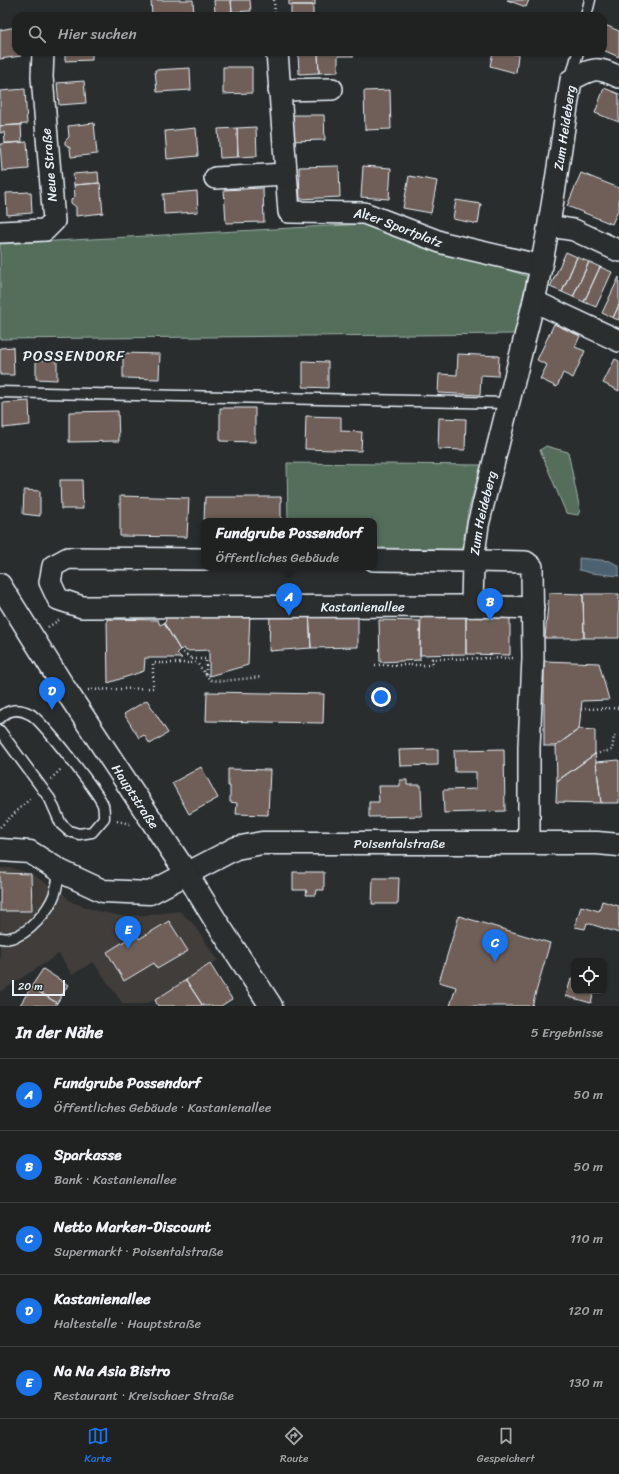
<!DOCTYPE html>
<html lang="de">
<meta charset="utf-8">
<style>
:root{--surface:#202222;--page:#282a2a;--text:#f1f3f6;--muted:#a2a4a5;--line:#3d3f40;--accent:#1a73e8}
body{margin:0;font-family:Sriracha,sans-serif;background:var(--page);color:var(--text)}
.controls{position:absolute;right:12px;bottom:12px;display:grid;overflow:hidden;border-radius:8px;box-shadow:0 1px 3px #0004}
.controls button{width:36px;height:36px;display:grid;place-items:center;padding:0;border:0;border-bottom:1px solid var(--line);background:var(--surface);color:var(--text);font:20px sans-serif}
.scale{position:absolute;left:12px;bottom:10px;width:53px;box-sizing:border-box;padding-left:4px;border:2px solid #e8f1f8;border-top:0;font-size:11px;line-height:14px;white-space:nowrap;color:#e8f1f8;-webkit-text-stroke:3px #2a2d2e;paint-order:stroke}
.you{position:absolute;left:381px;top:697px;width:14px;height:14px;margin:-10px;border:3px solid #fff;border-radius:50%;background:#1a73e8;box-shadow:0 0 0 6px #1a73e833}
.badge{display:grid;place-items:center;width:26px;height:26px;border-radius:50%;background:var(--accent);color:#fff;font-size:13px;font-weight:700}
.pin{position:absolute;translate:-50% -33px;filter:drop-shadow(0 1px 2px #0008)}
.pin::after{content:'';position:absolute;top:21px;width:14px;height:12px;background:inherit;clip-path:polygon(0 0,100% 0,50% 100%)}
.popup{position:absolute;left:201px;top:518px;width:176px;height:52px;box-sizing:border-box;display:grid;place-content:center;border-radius:8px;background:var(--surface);filter:drop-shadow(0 1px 3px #0005);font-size:13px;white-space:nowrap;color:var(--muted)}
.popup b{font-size:15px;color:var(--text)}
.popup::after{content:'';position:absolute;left:50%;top:100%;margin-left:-8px;border:8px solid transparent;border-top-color:var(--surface)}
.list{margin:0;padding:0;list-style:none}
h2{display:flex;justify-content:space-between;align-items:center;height:52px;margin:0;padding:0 16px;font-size:17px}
h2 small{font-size:13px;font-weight:400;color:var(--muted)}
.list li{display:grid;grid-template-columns:26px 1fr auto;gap:12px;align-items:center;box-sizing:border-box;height:72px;padding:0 16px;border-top:1px solid var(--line)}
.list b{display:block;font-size:15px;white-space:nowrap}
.list p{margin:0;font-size:13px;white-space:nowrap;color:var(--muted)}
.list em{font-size:13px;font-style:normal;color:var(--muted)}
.icon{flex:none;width:22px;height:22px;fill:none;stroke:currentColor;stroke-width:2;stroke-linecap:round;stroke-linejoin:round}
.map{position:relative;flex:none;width:619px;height:1006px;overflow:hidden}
.search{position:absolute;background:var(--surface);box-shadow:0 1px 3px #0004;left:12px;right:12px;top:12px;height:44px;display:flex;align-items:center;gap:10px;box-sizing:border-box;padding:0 14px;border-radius:12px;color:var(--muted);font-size:15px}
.sheet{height:412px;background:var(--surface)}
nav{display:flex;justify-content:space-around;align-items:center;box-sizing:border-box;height:56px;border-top:1px solid var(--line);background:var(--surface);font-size:11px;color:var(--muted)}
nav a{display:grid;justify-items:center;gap:2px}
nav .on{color:var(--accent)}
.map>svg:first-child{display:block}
.built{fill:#3f3c3b}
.green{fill:#546e5c;stroke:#9eb0aa}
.water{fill:#4d6270;stroke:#8b9ba6}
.building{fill:#6f5e58;stroke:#e8f1f8}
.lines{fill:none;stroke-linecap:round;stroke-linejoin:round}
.service-casing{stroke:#e8f1f8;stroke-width:13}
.minor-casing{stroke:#e8f1f8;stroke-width:24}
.secondary-casing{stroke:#e8f1f8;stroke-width:25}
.primary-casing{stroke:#e8f1f8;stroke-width:25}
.path{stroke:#e8f1f8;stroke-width:2.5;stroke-dasharray:1 3;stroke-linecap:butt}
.service{stroke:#2a2d2e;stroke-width:10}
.minor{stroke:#2a2d2e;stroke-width:21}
.secondary{stroke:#2a2d2e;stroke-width:22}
.primary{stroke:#2a2d2e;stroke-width:22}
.labels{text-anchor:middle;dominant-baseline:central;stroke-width:4;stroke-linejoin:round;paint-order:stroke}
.street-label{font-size:13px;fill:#e8f1f8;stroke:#2a2d2e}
.quarter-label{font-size:15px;letter-spacing:1px;fill:#e8f1f8;stroke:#2a2d2e}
</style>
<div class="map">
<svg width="619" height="1006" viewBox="0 0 619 1006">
<rect width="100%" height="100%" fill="#2a2d2e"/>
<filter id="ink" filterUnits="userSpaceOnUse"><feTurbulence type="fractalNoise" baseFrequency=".025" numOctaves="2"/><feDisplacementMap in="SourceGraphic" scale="8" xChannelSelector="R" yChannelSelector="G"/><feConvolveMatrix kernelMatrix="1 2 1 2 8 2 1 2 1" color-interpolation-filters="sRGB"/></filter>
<g filter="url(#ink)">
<path class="built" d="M 0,868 L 12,868 L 31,874 L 61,892 L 72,902 L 97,911 L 122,916 L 147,915 L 179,911 L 191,921 L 218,960 L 155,1000 L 143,1004 L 123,1004 L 93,962 L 72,975 L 59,954 L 0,992 Z"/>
<path class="green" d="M 365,224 L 527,276 L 515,334 L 0,339 L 0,244 Z
M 546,446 L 568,452 L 580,510 L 578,515 L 566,513 L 540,450 Z
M 287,463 L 481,465 L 468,512 L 462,549 L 374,548 L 374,521 L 288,521 Z"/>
<path class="water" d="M 579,558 L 610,561 L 619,566 L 619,576 L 591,573 L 579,570 Z"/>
<path class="building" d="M 151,0 L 193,0 L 194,16 L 152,16 Z
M 214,0 L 231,0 L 232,12 L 215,13 Z
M 231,0 L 250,0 L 251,11 L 232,12 Z
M 289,0 L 315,0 L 315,5 L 289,5 Z
M 507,0 L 529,0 L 526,7 Z
M 291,5 L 313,5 L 313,16 L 291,16 Z
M 605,25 L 619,31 L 619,57 L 603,50 L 603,31 Z
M 16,27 L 16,52 L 21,52 L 21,56 L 0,59 L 0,30 Z
M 65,52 L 92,52 L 92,60 L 65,61 Z
M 298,52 L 318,52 L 319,73 L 299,74 Z
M 318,52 L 354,52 L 354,56 L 338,56 L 338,72 L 319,73 Z
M 493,52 L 505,52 L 518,55 L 516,73 L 490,66 Z
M 223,67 L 252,67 L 252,93 L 223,94 Z
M 190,68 L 191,90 L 157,92 L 155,70 Z
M 84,81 L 86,103 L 59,105 L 57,83 Z
M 604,88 L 619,94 L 619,122 L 595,113 Z
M 25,89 L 27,124 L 0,126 L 0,91 Z
M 390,90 L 391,129 L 365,130 L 364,91 Z
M 291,115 L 324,115 L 325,140 L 291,141 Z
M 94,123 L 97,154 L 71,157 L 70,148 L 65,144 L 65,141 L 69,137 L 68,126 Z
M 21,125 L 22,142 L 5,143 L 4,132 L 0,133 L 0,126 Z
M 256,127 L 257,156 L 238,157 L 237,128 Z
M 196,128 L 198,156 L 167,159 L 165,131 Z
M 237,128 L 238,157 L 220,158 L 218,129 Z
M 27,142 L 29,169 L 2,171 L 0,144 Z
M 339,166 L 340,197 L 300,199 L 299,167 Z
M 363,166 L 391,168 L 389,199 L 361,197 Z
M 98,172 L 99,183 L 74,185 L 73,174 Z
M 581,173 L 619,188 L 619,208 L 612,224 L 567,206 Z
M 409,176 L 437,181 L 431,213 L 403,208 Z
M 100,183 L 103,213 L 76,216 L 76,207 L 71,203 L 71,200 L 75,196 L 74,185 Z
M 263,188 L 264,222 L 226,223 L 224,190 Z
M 197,191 L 198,212 L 164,214 L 163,194 Z
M 31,192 L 32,213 L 7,215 L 6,193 Z
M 456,200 L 481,204 L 478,224 L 453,219 Z
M 566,252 L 577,257 L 562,292 L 550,287 Z
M 577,257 L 589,262 L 573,297 L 562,292 Z
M 589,262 L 600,267 L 584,302 L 573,297 Z
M 600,267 L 612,272 L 596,307 L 584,302 Z
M 619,277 L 619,305 L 613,318 L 602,313 Z
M 619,305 L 619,320 L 613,318 Z
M 554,324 L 580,336 L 575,347 L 585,351 L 573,378 L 563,373 L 557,387 L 540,379 L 547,365 L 537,360 Z
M 13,347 L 14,375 L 0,375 L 0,348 Z
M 123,353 L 160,354 L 159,379 L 123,378 Z
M 458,354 L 499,356 L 498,376 L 481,375 L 480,395 L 438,393 L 439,374 L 457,375 Z
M 615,359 L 619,361 L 619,391 L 603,383 Z
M 36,360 L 57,360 L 57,380 L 36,379 Z
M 303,361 L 328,362 L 328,388 L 303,387 Z
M 29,401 L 30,425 L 3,428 L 3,403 Z
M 220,408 L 255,408 L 255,442 L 220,441 Z
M 118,411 L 119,441 L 69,442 L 69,412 Z
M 306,416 L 341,417 L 341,431 L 362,432 L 361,451 L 305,449 Z
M 439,418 L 466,419 L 465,450 L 438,449 Z
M 60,480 L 82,480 L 83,509 L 61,509 Z
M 24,490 L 40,491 L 40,516 L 23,514 Z
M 120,496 L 189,498 L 187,537 L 120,536 Z
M 205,497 L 281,497 L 281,521 L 204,521 Z
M 549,593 L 583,594 L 584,638 L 545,638 Z
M 583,594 L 619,594 L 619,638 L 584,638 Z
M 163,611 L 250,612 L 248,665 L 209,676 L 209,650 L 186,651 L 184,648 L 180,650 L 164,623 L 166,621 Z
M 309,612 L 358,612 L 358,647 L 311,648 Z
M 309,612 L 311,648 L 269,651 L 270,613 Z
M 421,613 L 466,615 L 466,654 L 420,655 Z
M 466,615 L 510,617 L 510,655 L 466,654 Z
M 107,619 L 158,620 L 160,625 L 164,623 L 180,650 L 177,654 L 182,658 L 145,658 L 144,671 L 108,683 Z
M 379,620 L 420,621 L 420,660 L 380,662 Z
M 544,661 L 599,663 L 609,700 L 582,701 L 579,729 L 556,746 L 544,746 Z
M 207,692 L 324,694 L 323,723 L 206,721 Z
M 147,700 L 168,733 L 150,744 L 144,735 L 139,738 L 124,714 Z
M 579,729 L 595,730 L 595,754 L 557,781 L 556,746 Z
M 438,749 L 438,765 L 400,766 L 399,750 Z
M 504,749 L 505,811 L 444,813 L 443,790 L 476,789 L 476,772 L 455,772 L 454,750 Z
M 595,754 L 601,803 L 556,802 L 557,781 Z
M 619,760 L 619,803 L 601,803 L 596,762 Z
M 201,767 L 218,798 L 189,814 L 172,783 Z
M 228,769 L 270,770 L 268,815 L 236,814 L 237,803 L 230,802 L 230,786 L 228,786 Z
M 400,780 L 407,780 L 407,785 L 421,785 L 422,816 L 369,817 L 369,802 L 379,802 L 378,786 L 400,786 Z
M 293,872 L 324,872 L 324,890 L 317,890 L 316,895 L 306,895 L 307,890 L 293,890 Z
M 0,873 L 31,874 L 32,911 L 0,911 Z
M 373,878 L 399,878 L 398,904 L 372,904 Z
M 602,901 L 619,906 L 619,933 L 587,923 L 585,929 L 575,927 L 581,906 L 599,911 Z
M 459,916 L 550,943 L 532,1006 L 450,1006 L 456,987 L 439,982 Z
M 169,921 L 188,951 L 157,969 L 154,963 L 124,981 L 107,952 L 136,934 L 139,939 Z
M 210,964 L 232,999 L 221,1006 L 203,1006 L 186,980 Z
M 43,969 L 68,985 L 57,1003 L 31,987 Z
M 571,979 L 574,980 L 574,991 L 594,991 L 591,1003 L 566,996 Z
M 186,980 L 203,1006 L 158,1006 L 155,1000 Z
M 31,987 L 57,1003 L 55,1006 L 20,1005 Z"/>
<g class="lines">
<defs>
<path id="service" d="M 586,16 L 590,0
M 571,78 L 578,52
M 0,392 L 509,403
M 0,718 C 8,709 19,708 30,714 C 41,719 99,794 103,805 C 104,809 104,814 104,818 L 92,832 L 79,834 L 69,831 L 61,824 L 50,799 L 0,731
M 0,938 C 3,938 7,939 10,938 C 29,935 49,910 55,893 C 57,886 58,878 60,871"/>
<g id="minor">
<path id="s1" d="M 277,52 L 289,212 L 364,213 L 443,243 L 542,266"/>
<path d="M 279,90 L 332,89"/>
<path d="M 215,178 L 286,174"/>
<path d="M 549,226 L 574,230 L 619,251"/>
<path d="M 0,232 L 45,230 L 54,221 L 42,77 L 43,52"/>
<path d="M 534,301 L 619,341"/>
<path id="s2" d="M 204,559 L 68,558 L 53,566 L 50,582 L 58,599 L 82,607 L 472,606 L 533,608"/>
<path d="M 374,560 L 473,561 L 472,606"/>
<path id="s3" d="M 529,843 L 529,747 L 533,658 L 532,567 L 526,562 L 473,561 L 478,525 L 534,301 C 550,228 560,154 571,80 C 593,68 596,66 619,77"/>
</g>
<g id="secondary">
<path id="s4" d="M 0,850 L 30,852 L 60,871 L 103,891 L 150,893 L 236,848 L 262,843 L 597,843 L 619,845"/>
</g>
<g id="primary">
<path id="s5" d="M 0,585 L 65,689 L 187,874 L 214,918 L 271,1006"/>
</g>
</defs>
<use href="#service" class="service-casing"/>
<use href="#minor" class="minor-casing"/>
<use href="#secondary" class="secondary-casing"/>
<use href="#primary" class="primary-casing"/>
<path class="path" d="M 274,0 L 275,16
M 48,627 L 59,620
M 180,650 L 192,659
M 192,659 L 206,659 L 206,675
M 375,665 L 433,665 L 432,659 L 514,658
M 88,690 L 153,688 L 153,663 L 197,663 L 210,680 L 223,681 L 261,677
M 581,709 L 619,708
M 595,754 L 612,750 L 614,736 L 619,736
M 51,779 L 62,768
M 117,821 L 130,824
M 0,827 L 32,797"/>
<use href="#service" class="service"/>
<use href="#minor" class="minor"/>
<use href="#secondary" class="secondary"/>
<use href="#primary" class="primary"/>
</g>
</g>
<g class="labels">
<g class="street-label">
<text stroke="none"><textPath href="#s3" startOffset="780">Zum Heideberg</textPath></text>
<text transform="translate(49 165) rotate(-95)">Neue Straße</text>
<text stroke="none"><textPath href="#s1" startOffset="272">Alter Sportplatz</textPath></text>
<text stroke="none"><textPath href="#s3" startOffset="386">Zum Heideberg</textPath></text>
<text stroke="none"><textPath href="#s2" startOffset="494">Kastanienallee</textPath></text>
<text stroke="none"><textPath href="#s5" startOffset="251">Hauptstraße</textPath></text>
<text stroke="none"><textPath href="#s4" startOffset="421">Poisentalstraße</textPath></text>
</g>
<g class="quarter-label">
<text x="74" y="356">POSSENDORF</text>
</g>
</g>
</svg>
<div class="controls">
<button><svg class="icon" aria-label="locate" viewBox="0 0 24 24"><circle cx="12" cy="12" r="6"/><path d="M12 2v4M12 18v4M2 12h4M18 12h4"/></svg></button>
</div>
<div class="scale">20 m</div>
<div class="you"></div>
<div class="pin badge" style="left:289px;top:616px">A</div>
<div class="popup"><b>Fundgrube Possendorf</b>Öffentliches Gebäude</div>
<div class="pin badge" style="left:490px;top:621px">B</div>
<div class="pin badge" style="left:495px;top:962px">C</div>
<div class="pin badge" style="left:52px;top:710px">D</div>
<div class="pin badge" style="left:128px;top:949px">E</div>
<div class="search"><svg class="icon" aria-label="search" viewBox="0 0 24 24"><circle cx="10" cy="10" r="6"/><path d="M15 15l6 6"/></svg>Hier suchen</div>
</div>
<section class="sheet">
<h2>In der Nähe<small>5 Ergebnisse</small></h2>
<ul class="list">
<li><span class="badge">A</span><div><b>Fundgrube Possendorf</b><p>Öffentliches Gebäude · Kastanienallee</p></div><em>50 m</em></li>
<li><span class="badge">B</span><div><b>Sparkasse</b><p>Bank · Kastanienallee</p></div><em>50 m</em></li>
<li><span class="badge">C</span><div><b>Netto Marken-Discount</b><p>Supermarkt · Poisentalstraße</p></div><em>110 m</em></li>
<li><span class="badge">D</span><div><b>Kastanienallee</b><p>Haltestelle · Hauptstraße</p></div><em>120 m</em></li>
<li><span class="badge">E</span><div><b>Na Na Asia Bistro</b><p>Restaurant · Kreischaer Straße</p></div><em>130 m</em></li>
</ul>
</section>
<nav>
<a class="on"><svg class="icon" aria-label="map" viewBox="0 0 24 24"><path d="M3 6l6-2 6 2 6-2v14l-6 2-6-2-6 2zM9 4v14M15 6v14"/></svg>Karte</a>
<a><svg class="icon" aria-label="directions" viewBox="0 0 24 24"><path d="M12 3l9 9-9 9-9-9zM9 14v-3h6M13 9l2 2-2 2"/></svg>Route</a>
<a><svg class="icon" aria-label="saved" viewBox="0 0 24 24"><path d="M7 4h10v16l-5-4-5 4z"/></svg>Gespeichert</a>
</nav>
